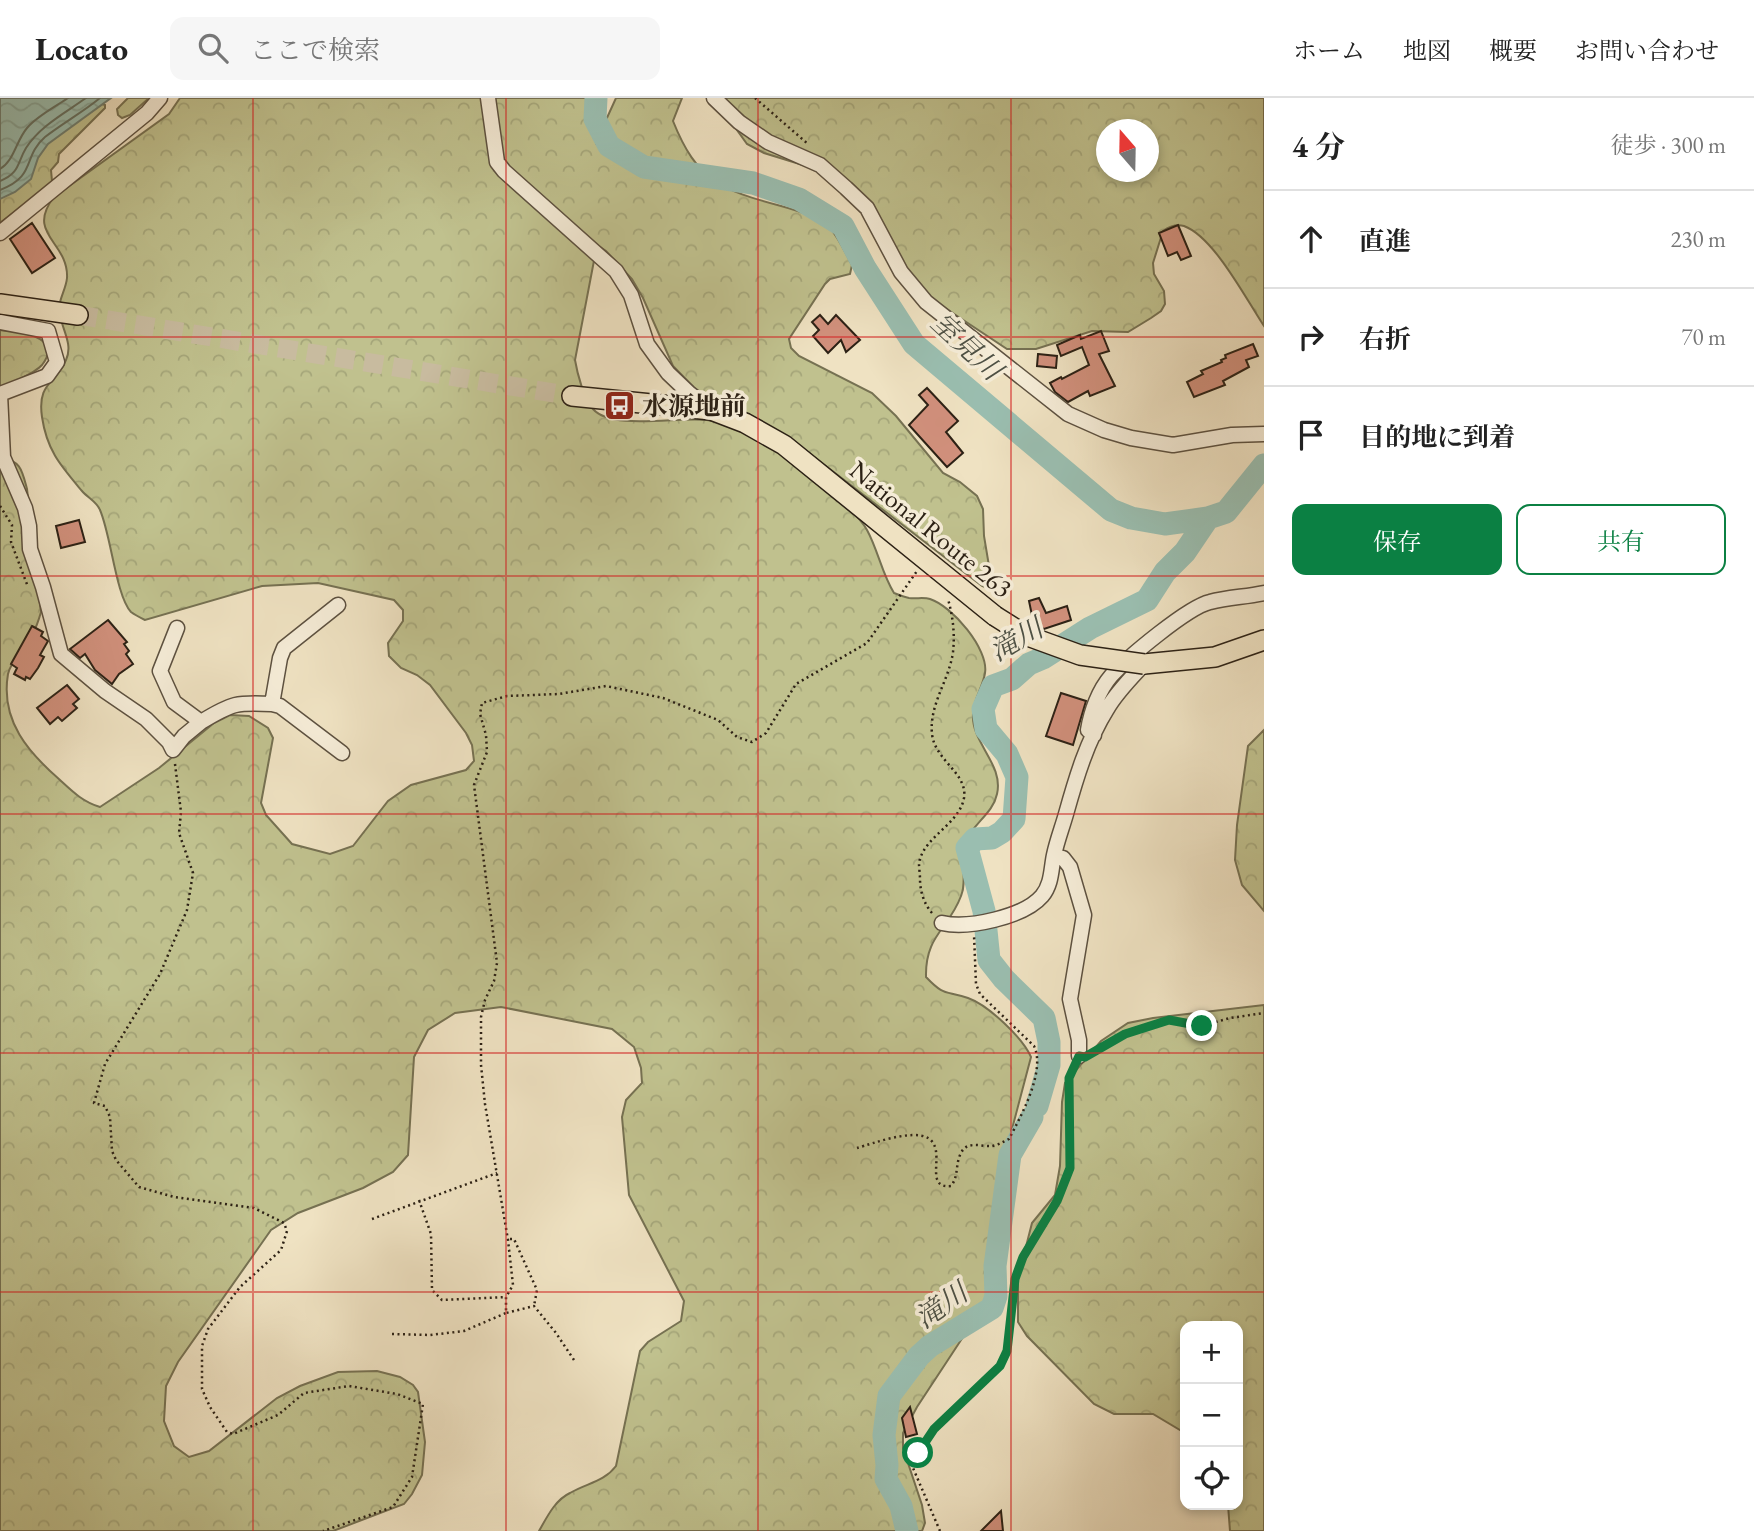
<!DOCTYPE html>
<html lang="ja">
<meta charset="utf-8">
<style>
:root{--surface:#fff;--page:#f6f6f6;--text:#222;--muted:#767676;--line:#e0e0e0;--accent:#0b8043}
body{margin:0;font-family:"EB Garamond","Noto Serif JP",serif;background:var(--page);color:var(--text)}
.controls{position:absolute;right:21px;bottom:21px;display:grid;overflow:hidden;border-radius:14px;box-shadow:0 4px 10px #0003}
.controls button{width:63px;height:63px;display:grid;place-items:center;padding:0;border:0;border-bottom:2px solid var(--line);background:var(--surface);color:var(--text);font:35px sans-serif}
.compass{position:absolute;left:1096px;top:21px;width:63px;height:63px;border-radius:50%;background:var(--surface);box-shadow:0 4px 10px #0003;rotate:340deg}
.stop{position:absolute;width:21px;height:21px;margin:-16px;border:5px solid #0b8043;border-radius:50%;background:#fff}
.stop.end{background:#0b8043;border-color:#fff;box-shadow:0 2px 7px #0008}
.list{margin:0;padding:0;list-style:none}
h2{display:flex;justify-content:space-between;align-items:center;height:91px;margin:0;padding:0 28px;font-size:30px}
h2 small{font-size:23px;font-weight:400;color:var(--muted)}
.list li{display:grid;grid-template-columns:46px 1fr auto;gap:21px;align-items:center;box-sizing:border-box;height:98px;padding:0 28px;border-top:2px solid var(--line)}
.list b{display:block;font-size:26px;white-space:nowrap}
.list em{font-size:23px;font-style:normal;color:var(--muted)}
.actions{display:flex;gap:14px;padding:21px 28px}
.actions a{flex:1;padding:16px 0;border:2px solid var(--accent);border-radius:14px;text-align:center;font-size:24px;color:var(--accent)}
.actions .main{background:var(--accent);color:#fff}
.icon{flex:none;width:38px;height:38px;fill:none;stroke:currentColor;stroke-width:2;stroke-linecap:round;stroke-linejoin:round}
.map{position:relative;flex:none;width:1264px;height:1433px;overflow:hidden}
header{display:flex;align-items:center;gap:42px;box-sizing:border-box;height:98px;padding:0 35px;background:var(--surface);border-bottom:2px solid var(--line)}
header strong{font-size:33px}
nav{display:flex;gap:38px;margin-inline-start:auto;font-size:24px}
.search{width:490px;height:63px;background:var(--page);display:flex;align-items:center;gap:18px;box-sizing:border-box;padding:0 24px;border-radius:14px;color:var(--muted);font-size:26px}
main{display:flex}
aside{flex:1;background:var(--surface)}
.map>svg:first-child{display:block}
.forest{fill:url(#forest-crowns);stroke:#767152;stroke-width:2;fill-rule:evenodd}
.water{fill:url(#water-waves);stroke:#6e7f72;stroke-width:2}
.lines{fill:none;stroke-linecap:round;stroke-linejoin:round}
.shore{stroke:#637062;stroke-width:2}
.river{stroke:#9abeb0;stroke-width:23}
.building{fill:#d1907c;stroke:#2c2115;stroke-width:2}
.highway-tunnel{stroke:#c8bb9f;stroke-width:19;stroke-dasharray:19 10;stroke-linecap:butt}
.minor-casing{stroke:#5d5140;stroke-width:17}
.highway-casing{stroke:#2c2115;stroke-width:22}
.path{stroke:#2c2115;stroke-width:2.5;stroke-dasharray:2 3.5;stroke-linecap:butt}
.minor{stroke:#f5ecd7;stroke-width:14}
.highway{stroke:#efe2c2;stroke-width:19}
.highway-bridge-casing{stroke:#2c2115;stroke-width:22;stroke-linecap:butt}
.highway-bridge{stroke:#efe2c2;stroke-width:19}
.route{stroke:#0b8043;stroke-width:9}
.grid{fill:none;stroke:#d62828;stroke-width:2;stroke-opacity:0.55}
.labels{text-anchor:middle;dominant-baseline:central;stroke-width:7;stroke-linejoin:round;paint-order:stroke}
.poi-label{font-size:26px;font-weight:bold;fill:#2c2115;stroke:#f5ecd7;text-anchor:start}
.street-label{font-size:26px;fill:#2c2115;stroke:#f5ecd7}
.water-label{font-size:28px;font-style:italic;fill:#4d5044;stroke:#f5ecd7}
</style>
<header>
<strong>Locato</strong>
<div class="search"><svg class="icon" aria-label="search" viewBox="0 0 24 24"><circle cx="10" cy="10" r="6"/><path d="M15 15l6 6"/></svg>ここで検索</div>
<nav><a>ホーム</a><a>地図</a><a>概要</a><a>お問い合わせ</a></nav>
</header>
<main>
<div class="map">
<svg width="1264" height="1433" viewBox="0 0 1264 1433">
<defs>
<pattern id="forest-crowns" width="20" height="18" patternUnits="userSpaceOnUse" patternTransform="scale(1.75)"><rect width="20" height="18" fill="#c0c18e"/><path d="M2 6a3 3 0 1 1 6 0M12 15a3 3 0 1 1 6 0" fill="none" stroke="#a5a67a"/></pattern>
<pattern id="water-waves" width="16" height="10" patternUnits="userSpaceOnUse" patternTransform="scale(1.75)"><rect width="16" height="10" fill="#9abeb0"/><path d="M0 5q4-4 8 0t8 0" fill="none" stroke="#85a396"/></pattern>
</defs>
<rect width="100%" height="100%" fill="#efe2c2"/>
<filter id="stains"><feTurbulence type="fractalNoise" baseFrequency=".00286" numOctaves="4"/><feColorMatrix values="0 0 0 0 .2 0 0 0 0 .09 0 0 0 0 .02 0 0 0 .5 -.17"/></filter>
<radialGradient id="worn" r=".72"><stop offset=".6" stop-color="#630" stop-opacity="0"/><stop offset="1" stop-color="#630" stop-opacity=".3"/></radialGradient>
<path class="forest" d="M 128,0 L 149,0 L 130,17 L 122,20 L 118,17 L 117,11 Z
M 180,0 L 587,0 L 596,44 L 616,0 L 682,0 L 673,23 C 697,83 721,92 781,108 C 796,112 818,119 830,130 C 839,140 846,156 852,167 L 850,176 L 830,181 L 825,186 L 789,241 L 791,250 L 799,258 L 872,295 L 896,318 L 943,375 L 960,384 L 977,398 L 983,411 L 984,438 L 992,486 L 989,491 L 982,488 L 796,345 L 703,299 L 673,268 L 643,200 L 632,181 L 606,153 L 597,147 L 575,262 C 577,274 584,302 593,311 C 612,333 680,318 707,322 C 729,325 753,336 771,348 C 796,365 853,407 867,432 C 878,452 882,476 894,495 C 899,497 904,499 909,500 C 916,501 924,499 930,501 C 952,508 989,551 985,575 C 983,589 973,602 973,616 C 971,645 1004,666 997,696 C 993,716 972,726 965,745 C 959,760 968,781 961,798 C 949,831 925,837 926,879 C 945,899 945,892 968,900 C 988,907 1023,940 1031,959 L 997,1088 L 990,1198 L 917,1309 L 903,1335 L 903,1350 L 922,1407 L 925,1425 L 922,1433 L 539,1433 C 547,1419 555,1402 570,1395 C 587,1385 604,1384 616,1368 L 640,1253 L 648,1244 L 681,1223 L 684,1203 L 629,1097 L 622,1019 L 626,1002 L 642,985 L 641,970 L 634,949 L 612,931 L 501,909 L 455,915 L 428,932 L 414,959 L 408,1057 L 393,1074 L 363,1090 L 298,1115 L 271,1132 L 178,1264 L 166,1288 L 164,1323 L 174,1348 L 189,1359 L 209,1353 L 277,1300 L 300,1288 L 338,1274 L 377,1273 L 400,1279 L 413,1287 L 418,1294 L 425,1344 L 422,1377 L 412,1396 L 404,1406 L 333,1433 L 0,1433 L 0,359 C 21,363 22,372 27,391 L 41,514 C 39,521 37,528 33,535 C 26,548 11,562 8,576 C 0,623 29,655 60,682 C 73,694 83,704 100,709 L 159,670 L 214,625 L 230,617 L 249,618 L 268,630 L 273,640 L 261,705 L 266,717 L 292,746 L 330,756 L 353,748 L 388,703 L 411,687 L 466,672 L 474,663 L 472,647 L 466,635 L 430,587 L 417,577 L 401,570 L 389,558 L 388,545 L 403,523 L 403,512 L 394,502 L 318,485 L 262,488 L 145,522 C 141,520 135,517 131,514 C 116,498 111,437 100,412 C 97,404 88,400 82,393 C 61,368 47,353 42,319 C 37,285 55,286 66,262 C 74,245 60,229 59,211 C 59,201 66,191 67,180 C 69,144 25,136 54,99 L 169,16 Z
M 714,0 L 1264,0 L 1264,228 C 1246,201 1214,139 1184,128 C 1176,126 1170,128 1163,133 L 1153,165 L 1154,176 L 1164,193 L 1165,206 L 1161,213 L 1151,220 L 1128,234 L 1092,233 L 1036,251 L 1007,251 L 933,202 L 891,156 L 870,107 L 832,76 L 764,55 L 747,46 ZM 1106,32 L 1148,32 L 1148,74 L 1106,74 Z
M 102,6 L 105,7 L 105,10 L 59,56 L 58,64 L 51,72 L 52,83 L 49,88 L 0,125 L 0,93 L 36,53 Z
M 0,232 C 17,233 65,238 42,267 C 31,279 11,282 0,293 Z
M 1264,632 L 1264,813 L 1242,787 L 1235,762 L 1237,727 L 1248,648 Z
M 1264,907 L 1264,1433 L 1230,1433 L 1228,1407 L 1238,1407 L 1238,1228 L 1185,1228 L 1185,1335 L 1153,1316 L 1114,1316 L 1094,1306 L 1027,1238 L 1018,1224 L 1018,1180 L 1032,1125 L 1055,1097 L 1060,1068 L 1062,1004 L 1065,985 L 1101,943 L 1128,925 L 1153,920 Z"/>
<path class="water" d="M 0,0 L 111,0 L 48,46 L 38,60 L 31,81 L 15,94 L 0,101 Z"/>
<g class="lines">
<path class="shore" d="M 0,71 C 14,63 16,43 27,30 C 37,18 55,9 68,0
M 0,83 C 20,75 17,65 26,50 C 40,28 65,15 86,0
M 0,92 C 37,78 22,59 45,39 C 63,25 83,14 100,0"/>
<path class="river" d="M 596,0 L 595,21 L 609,48 L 644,69 L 753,85 L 799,101 L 843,128 L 865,170 L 914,246 L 1111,412 L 1131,420 L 1165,426 L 1208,420 L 1226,414 L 1264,367
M 1037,1008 L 1049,967 L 1049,944 L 1044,920 L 1004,881 L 989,862 L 984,813 L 967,750 L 975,741 L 992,740 L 1002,734 L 1014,721 L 1017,679 L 1007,656 L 986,631 L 983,611 L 993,588 L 1012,581 L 1029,566 L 1043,560 L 1090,530 L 1147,502 L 1165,474 L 1185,454 L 1208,420
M 907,1433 L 901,1408 L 886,1381 L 887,1367 L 884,1337 L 889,1298 L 919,1258 L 930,1248 L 992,1210 L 996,1198 L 995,1168 L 1010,1057 L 1032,1019"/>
</g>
<path class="building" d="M 32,125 L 55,160 L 32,175 L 10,141 Z
M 1178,127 L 1191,158 L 1181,162 L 1177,154 L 1168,158 L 1159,135 Z
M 820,217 L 828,226 L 836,217 L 860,242 L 846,254 L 841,242 L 828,255 L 813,238 L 819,232 L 812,224 Z
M 1101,233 L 1109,253 L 1099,256 L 1115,288 L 1090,298 L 1088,293 L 1068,304 L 1055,294 L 1050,285 L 1061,279 L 1062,281 L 1089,267 L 1082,249 L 1061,258 L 1057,247 L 1080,237 L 1081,241 Z
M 1253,246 L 1258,258 L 1246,262 L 1249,269 L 1223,283 L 1225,287 L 1194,299 L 1187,284 L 1203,276 L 1201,273 L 1222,264 L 1221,262 L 1226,260 L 1225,257 Z
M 1038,256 L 1057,258 L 1056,270 L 1037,268 Z
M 927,290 L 958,323 L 946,334 L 963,355 L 947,369 L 909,327 L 928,307 L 919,297 Z
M 79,422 L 85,444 L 61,450 L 56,428 Z
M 1039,500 L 1046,515 L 1067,508 L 1071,522 L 1044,531 L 1034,527 L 1029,503 Z
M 108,522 L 127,544 L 124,546 L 129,553 L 126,556 L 133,566 L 119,576 L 112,586 L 95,572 L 85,556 L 80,560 L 70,551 Z
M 32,528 L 43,534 L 41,538 L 48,543 L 40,557 L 44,559 L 38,570 L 30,581 L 26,579 L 25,582 L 14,576 L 17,570 L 11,566 Z
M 67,587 L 79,601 L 73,606 L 77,610 L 62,623 L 58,619 L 50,626 L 37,610 Z
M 1061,595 L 1086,603 L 1073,647 L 1046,638 Z
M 910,1309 L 917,1336 L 906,1339 L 902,1320 Z
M 1001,1413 L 1003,1433 L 981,1433 Z"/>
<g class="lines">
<path class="highway-tunnel" d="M 78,217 L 572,298"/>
<defs>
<path id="minor" d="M 488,0 L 497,64 L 504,73 L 616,173 L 631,197 L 647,246 L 668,275 L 689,295 L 710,311
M 714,0 L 739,24 L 768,44 L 820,67 L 846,90 L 867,110 L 901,174 L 926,204 L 1068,316 L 1104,332 L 1131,340 L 1173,347 L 1232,337 L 1264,336
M 0,135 L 147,15 L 160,0
M 0,224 L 48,233 L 57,264 L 47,278 L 0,296 L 3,359 L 25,410 L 29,428 L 30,451 L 43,489 L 61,556 L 105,593 L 146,621 L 169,644 L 173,652 L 184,638 L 201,624
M 177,530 L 160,573 L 174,604 L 201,624 C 232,605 237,604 272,606 L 280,560 L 284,550 L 338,507
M 272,606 L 280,608 L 342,655
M 1094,637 L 1088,632 C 1091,613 1099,592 1111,578 C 1127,560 1188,509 1210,504 C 1228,499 1246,499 1264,495
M 1054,758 L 1063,760 L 1070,769 L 1084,817 L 1070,901 L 1079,942 L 1079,958
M 942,825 C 968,831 1024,819 1042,798 C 1052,786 1051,771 1054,757 C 1057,743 1062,730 1066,716 C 1076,680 1087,643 1107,611 C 1116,595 1131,580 1144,566"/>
<path id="highway" d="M 0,206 L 78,217
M 572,298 L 711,312 L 745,325 L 784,347 L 995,518
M 1144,566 L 1215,559 L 1264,542"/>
</defs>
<use href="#minor" class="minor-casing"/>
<use href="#highway" class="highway-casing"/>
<path class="path" d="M 755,0 L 808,46
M 0,408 L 12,427 L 11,444 L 28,489
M 175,666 L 181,714 L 179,735 L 193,775 L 187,812 L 160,876 L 105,966 L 94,1005 L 105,1008 L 110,1019 L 112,1053 L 116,1062 L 139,1089 L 174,1099 L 254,1110 L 284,1125 L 287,1133 L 281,1152 L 240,1189 L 208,1231 L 202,1248 L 202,1291 L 210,1309 L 227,1334 L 233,1336 L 278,1317 L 304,1295 L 349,1288 L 397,1296 L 423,1306 L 412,1379 L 393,1409 L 323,1433
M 932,815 C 924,806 920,793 920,781 C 920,776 919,770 919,765 C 924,738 959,727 964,700 C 968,675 935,663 932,636 C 929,606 949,583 953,554 C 955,536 953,519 948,501
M 1092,955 L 1125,936 L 1169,922 L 1202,928 L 1230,920 L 1264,915
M 857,1050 C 874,1045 912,1031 928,1040 C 948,1052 922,1091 951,1088 C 959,1078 955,1066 961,1055 C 967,1042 982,1049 992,1048 C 998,1047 1003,1044 1009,1041 C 1021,1018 1046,973 1034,948 L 980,896 L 976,886 L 974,837
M 419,1102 L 431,1136 L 432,1192 L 442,1202 L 506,1199
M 372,1121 L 497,1075
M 510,1141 L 514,1141 L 537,1192 L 534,1208
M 392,1236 L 430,1237 L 464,1233 L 506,1215
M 574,1262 L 556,1235 L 534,1208 L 506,1215 L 506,1199 L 513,1187 L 508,1142 L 485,1006 L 481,967 L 481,919 L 485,902 L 494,883 L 497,865 L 474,687 L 487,654 L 486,637 L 480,616 L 482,605 L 507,598 L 559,596 L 606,588 L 663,600 L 718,622 L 737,639 L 752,644 L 766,635 L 796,586 L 867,545 L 917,473
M 940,1433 L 913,1370 L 918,1355 L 934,1330 L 1000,1268 L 1007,1253 L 1015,1181 L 1023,1159 L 1057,1103 L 1070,1070 L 1069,989 L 1069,980 L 1074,971"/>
<use href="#minor" class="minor"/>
<use href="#highway" class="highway"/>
<defs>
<path id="highway-bridge" d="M 995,518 L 1025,537 L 1080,557 L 1144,566"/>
</defs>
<use href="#highway-bridge" class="highway-bridge-casing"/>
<use href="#highway-bridge" class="highway-bridge"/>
</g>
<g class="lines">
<path class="route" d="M 918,1355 L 934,1331 L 1000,1268 L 1007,1253 L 1015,1181 L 1023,1159 L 1057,1103 L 1070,1070 L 1069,980 L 1079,958 L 1085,959 L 1125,936 L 1169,922 L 1202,928"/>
</g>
<path class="grid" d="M 253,0 L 253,1433M 506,0 L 506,1433M 758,0 L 758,1433M 1011,0 L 1011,1433M 0,239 L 1264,239M 0,478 L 1264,478M 0,716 L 1264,716M 0,955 L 1264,955M 0,1194 L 1264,1194"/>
<defs>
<symbol id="bus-square" viewBox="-11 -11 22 22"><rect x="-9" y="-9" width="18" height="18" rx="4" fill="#8f2418" stroke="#f5ecd7"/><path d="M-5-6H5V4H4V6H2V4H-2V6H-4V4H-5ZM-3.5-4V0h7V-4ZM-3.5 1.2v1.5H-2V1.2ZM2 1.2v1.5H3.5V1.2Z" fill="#fff"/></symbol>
</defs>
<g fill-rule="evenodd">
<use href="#bus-square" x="602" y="290" width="35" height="35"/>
</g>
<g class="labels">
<g class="poi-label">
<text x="642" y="308">水源地前</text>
</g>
<g class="street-label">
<text transform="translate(931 431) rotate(39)">National Route 263</text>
</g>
<g class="water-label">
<text transform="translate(967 248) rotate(43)">室見川</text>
<text transform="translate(1016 541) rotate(-30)">滝川</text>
<text transform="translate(941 1207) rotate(-35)">滝川</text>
</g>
</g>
<rect width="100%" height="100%" filter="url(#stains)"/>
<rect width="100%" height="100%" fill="url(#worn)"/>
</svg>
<div class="controls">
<button>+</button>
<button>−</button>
<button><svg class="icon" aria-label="locate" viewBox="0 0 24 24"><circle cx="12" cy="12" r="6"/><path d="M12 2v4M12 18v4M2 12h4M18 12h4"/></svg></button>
</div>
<svg class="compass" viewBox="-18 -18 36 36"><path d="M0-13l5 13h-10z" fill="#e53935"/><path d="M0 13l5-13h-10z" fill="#767676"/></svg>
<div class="stop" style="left:918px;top:1355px"></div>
<div class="stop end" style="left:1202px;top:928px"></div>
</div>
<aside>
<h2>4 分<small>徒歩 · 300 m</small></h2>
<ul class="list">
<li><svg class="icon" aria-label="ahead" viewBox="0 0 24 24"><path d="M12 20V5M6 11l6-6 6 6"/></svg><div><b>直進</b></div><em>230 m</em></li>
<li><svg class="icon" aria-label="right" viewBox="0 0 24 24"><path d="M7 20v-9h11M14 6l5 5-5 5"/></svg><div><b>右折</b></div><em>70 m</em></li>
<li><svg class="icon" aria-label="arrive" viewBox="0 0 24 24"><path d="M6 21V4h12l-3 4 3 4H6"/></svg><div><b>目的地に到着</b></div></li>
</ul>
<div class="actions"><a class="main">保存</a><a>共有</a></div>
</aside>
</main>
